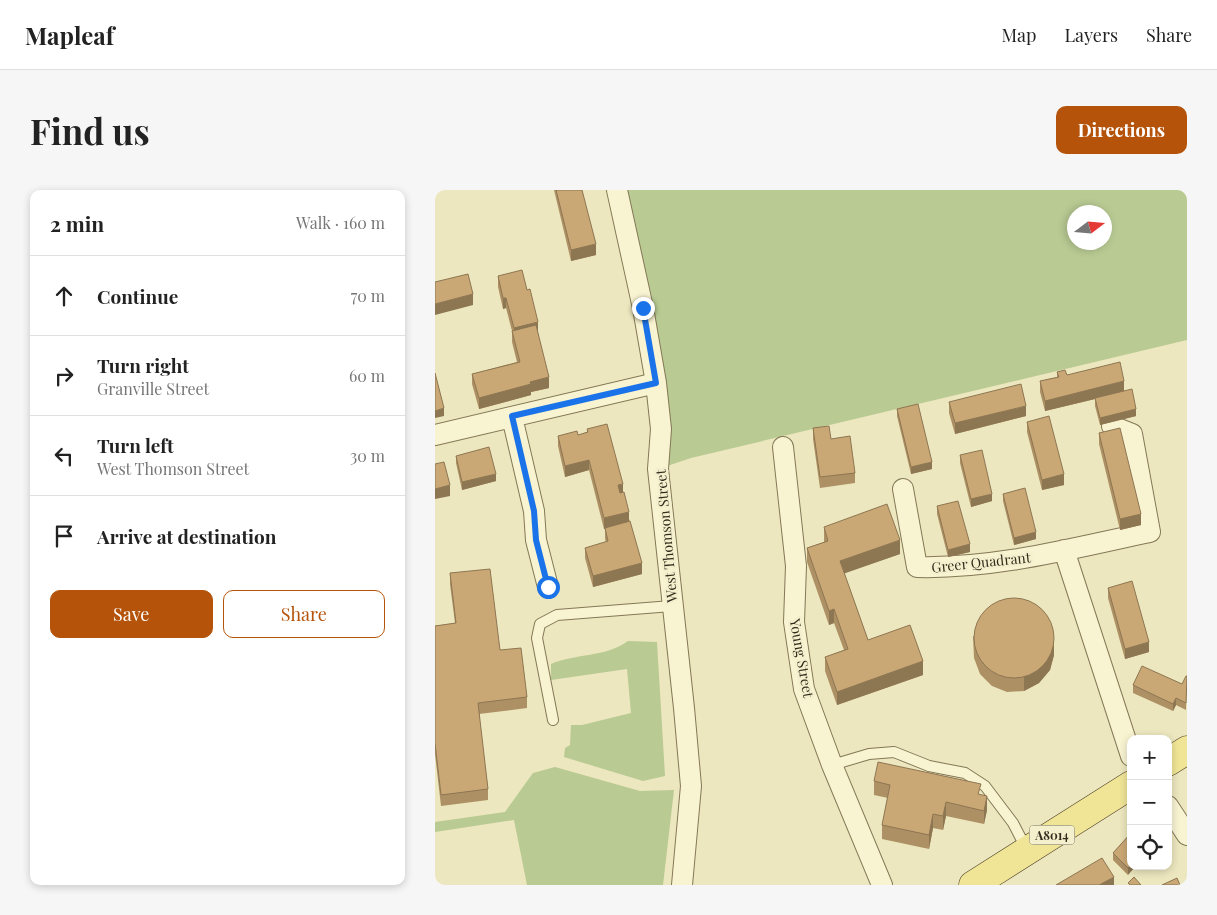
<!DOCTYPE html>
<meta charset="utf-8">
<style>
:root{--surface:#fff;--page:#f6f6f6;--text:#222;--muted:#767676;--line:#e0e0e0;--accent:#b45309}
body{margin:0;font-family:"Playfair Display",serif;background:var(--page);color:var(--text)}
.controls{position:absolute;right:15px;bottom:15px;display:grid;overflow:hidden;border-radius:10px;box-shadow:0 2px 8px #0003}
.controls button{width:45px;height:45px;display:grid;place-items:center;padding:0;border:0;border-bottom:1px solid var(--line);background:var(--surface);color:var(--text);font:25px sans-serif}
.compass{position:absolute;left:632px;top:15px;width:45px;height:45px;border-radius:50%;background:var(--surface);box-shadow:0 2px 8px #0003;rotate:74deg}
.stop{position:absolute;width:15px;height:15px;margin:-11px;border:4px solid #1a73e8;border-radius:50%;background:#fff}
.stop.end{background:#1a73e8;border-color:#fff;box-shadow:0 1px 5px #0008}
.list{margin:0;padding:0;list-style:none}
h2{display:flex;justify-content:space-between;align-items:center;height:65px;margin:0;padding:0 20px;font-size:21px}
h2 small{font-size:16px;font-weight:400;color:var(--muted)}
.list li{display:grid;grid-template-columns:32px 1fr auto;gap:15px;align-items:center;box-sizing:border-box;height:80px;padding:0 20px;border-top:1px solid var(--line)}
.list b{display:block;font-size:19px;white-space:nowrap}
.list p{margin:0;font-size:16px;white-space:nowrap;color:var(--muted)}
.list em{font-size:16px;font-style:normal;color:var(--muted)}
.actions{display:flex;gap:10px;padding:15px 20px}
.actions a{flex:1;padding:11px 0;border:1px solid var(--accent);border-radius:10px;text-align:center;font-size:18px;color:var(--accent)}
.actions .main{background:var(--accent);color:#fff}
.icon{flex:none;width:28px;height:28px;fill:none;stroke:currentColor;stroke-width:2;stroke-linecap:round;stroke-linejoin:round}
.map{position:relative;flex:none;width:752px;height:695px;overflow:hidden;border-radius:10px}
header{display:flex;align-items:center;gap:30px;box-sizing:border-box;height:70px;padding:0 25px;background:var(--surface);border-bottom:1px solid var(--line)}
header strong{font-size:24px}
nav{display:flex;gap:28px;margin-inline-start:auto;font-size:18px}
.intro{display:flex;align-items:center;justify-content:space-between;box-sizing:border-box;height:120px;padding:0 30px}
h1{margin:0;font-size:35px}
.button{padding:12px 22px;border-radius:10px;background:var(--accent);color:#fff;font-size:18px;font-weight:700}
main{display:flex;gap:30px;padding:0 30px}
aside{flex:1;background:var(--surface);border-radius:10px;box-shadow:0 2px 8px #0003}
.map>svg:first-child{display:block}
.green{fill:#b9ca93;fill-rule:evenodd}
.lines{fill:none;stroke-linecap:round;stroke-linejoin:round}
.service-casing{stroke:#847857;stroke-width:12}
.minor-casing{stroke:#847857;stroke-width:22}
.primary-casing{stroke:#52452c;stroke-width:29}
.service{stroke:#f8f3d1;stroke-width:10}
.minor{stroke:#f8f3d1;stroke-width:20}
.primary{stroke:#f0e596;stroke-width:28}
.wall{fill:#ae9065}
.shaded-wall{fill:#8d7652}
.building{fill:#caa875;stroke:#8d7652}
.route{stroke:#1a73e8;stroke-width:6}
.labels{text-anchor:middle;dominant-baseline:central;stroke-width:5;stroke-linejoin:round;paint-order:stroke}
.shield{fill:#f4f0ce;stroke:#6e6751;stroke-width:1}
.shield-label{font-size:12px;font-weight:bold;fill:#342c1c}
.street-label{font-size:14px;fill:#342c1c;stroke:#f4f0ce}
</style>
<header>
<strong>Mapleaf</strong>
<nav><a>Map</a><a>Layers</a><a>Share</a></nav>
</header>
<div class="intro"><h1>Find us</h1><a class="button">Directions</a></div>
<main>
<aside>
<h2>2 min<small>Walk · 160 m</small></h2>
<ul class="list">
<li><svg class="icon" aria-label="ahead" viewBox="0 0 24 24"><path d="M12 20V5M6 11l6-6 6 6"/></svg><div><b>Continue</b></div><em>70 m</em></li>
<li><svg class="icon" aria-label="right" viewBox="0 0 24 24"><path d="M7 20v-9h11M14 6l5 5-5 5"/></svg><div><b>Turn right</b><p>Granville Street</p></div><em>60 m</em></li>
<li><svg class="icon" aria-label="left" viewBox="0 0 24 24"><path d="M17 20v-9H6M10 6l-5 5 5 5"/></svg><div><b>Turn left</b><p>West Thomson Street</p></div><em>30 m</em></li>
<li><svg class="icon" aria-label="arrive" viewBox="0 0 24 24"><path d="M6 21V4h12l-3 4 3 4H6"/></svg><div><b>Arrive at destination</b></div></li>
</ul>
<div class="actions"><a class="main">Save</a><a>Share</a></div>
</aside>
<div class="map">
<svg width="752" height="695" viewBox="0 0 752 695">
<rect width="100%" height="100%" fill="#ece7be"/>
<path class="green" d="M 182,0 L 752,0 L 752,150 L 256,268 L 223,279 L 225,262 ZM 640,22 L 670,22 L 670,52 L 640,52 Z
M 193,451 L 222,452 L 230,586 L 208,591 L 129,567 L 130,558 L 135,555 L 136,535 L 147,535 L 196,523 L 192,479 L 116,490 L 116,474 C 142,463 169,468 193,451 Z
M 120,577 L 205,601 L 239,600 L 228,695 L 92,695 L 79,630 L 0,642 L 0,632 L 70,622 L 98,583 Z"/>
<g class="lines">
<defs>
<path id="service" d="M 118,530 L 102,448 L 105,434 L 122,425 L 237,416
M 397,575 L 434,564 L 459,562 L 494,576 L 530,583 L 550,596 L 578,633 L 592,660"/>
<path id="minor" d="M 182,0 L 208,118 L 221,193 L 226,239 L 223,279 L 249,518 L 256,596 L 247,695
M 77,227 L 99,321 L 101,350 L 113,397
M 0,245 L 221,193
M 348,257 L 361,376 L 359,432 L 369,499 L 397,575 L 447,695
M 468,299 L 482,377 C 561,379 638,358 715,342 L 697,244 L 677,236
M 629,360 L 696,566
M 733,616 L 752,645"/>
<path id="primary" d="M 733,572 L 752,560
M 538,695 L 696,595"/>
</defs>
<use href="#service" class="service-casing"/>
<use href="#minor" class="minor-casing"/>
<use href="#primary" class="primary-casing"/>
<use href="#service" class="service"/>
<use href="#minor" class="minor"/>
<use href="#primary" class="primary"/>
</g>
<path class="wall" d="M 119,0 L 147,0 L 161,65 L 136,71 Z
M 63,86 L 103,143 L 114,198 L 96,202 L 96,205 L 44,219 L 37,194 L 37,184 L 82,172 L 77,152 L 77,141 L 71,118 L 68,119 L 63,97 Z
M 622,182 L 632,185 L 689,201 L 701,226 L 665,235 L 660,216 L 660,209 L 610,221 L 605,202 L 605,191 L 622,187 Z
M 514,212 L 591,226 L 520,244 L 514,223 Z
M 462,219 L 497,279 L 476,284 L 462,226 Z
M 592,232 L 629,295 L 607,300 L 592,242 Z
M 378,238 L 396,249 L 420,283 L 420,293 L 385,298 L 378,249 Z
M 152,239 L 188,303 L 207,384 L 158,397 L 150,368 L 150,358 L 171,352 L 170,349 L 170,339 L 169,339 L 154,280 L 130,287 L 123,256 L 123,246 L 143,245 L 152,242 Z
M 664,243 L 706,335 L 685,340 L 664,254 Z
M 525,265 L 557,311 L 536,317 L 525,273 Z
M 21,266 L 61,291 L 27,300 L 21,273 Z
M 568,304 L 601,349 L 579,355 L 568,311 Z
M 502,316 L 535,362 L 513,367 L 502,324 Z
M 389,337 L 465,364 L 409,383 L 433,450 L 488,485 L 402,515 L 390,481 L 390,467 L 409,460 L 399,433 L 394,435 L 372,372 L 372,358 L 389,352 Z
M 15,383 L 65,460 L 92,507 L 92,518 L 44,524 L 53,599 L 53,610 L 6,616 L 0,564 L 0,436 L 20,433 L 15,394 Z
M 673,398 L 714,462 L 690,469 L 673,408 Z
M 538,446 L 619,465 L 615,480 L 604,493 L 589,501 L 572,502 L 557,496 L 545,484 L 539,468 Z
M 752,486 L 751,520 L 741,515 L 738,521 L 698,503 L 698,495 L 747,494 Z
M 439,591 L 546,605 L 552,620 L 549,634 L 511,626 L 508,640 L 498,638 L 494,659 L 447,649 L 447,635 L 453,608 L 439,605 Z
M 696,643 L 693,685 L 678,670 L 678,663 Z"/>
<path class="shaded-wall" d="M 161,54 L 161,65 L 136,71 L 136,60 Z
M 38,104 L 38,115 L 0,125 L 0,114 Z
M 68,108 L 71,108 L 71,118 L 68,119 Z
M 103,132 L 103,143 L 79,149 L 79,138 Z
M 114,187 L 114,198 L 96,202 L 96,205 L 44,219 L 44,208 L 95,192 Z
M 689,191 L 689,202 L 610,221 L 610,211 Z
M 591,216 L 591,226 L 520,244 L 520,233 Z
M 9,218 L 9,226 L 0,228 L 0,221 Z
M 701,219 L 701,226 L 665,235 L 665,228 Z
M 154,270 L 154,280 L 130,287 L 130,276 Z
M 497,272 L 497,279 L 476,284 L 476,277 Z
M 61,284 L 61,291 L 27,300 L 27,292 Z
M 629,284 L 629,295 L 607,300 L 607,290 Z
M 188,294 L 188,305 L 183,306 L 183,295 Z
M 15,295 L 15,306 L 0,309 L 0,299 Z
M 557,304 L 557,311 L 536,317 L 536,309 Z
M 194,322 L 194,333 L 169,339 L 169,328 Z
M 706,324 L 706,335 L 685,340 L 685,329 Z
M 601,342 L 601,349 L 579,355 L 579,348 Z
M 465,350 L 465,364 L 405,385 L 405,371 Z
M 535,354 L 535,362 L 513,367 L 513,360 Z
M 207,373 L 207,384 L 158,397 L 158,386 Z
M 399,419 L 399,433 L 394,435 L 394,421 Z
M 619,451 L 619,465 L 615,480 L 604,493 L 589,501 L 589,487 Z
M 714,452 L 714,462 L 690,469 L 690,459 Z
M 488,471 L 488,485 L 402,515 L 402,502 Z
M 741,508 L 741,515 L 738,521 L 738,514 Z
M 552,606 L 552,620 L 549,634 L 549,621 Z
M 511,612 L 511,626 L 508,640 L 508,626 Z
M 498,624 L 498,638 L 494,659 L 494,645 Z
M 696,675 L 696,676 L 701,676 L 693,685 L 693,678 Z
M 679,687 L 679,695 L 664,695 Z"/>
<path class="building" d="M 121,0 L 147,0 L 161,54 L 136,60 Z
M 87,80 L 92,100 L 95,99 L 103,132 L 79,138 L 71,108 L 68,108 L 63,86 Z
M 33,84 L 38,104 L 0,114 L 0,92 Z
M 101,135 L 114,187 L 95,192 L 96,194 L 44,208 L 37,184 L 85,172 L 77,141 Z
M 685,172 L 689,191 L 610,211 L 605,191 L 624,187 L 622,182 L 630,180 L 632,185 Z
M 0,183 L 9,218 L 0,221 Z
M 586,194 L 591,216 L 520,233 L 514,212 Z
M 697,199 L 701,219 L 665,228 L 660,208 Z
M 483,214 L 497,272 L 476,277 L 462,219 Z
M 614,226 L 629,284 L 607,290 L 592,232 Z
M 172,234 L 188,294 L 183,295 L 185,303 L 189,302 L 194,322 L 169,328 L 154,270 L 130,276 L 123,246 L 142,241 L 143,245 L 153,242 L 152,239 Z
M 394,236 L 396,249 L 415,246 L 420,283 L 385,287 L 378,238 Z
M 685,238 L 706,324 L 685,329 L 664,243 Z
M 54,257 L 61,284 L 27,292 L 21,266 Z
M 547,260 L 557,304 L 536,309 L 525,265 Z
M 9,272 L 15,295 L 0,299 L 0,274 Z
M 590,298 L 601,342 L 579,348 L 568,304 Z
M 523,311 L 535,354 L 513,360 L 502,316 Z
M 452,314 L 465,350 L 405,371 L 433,450 L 475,435 L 488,471 L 402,502 L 390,467 L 413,459 L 399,419 L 394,421 L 372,358 L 393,351 L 389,337 Z
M 195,331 L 207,373 L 158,386 L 150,358 L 173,351 L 170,338 Z
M 55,379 L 65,460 L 86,458 L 92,507 L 43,513 L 53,599 L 6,605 L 0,553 L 0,436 L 21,433 L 15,383 Z
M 697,391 L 714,452 L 690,459 L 673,398 Z
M539 448a40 40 0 1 1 80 0a40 40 0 1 1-80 0Z
M 707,476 L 747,494 L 751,486 L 752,486 L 751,513 L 741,508 L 738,514 L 698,495 Z
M 443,572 L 546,594 L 543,604 L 552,606 L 549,621 L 511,612 L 508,626 L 498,624 L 494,645 L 447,635 L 455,595 L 439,591 Z
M 696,643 L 696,675 L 693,678 L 678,663 Z
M 667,668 L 679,687 L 664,695 L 621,695 Z
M 699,687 L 706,695 L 695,695 L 693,693 Z
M 742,688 L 745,695 L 727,695 Z"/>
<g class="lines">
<path class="route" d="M 113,397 L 101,350 L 99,321 L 77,226 L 221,193 L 208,118"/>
</g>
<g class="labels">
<rect class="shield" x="594.5" y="635.5" width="45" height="19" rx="4"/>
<g class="shield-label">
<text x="617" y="645">A8014</text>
</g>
<g class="street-label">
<text transform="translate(231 346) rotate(-95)">West Thomson Street</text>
<text transform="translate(546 372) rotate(-6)">Greer Quadrant</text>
<text transform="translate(367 468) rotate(80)">Young Street</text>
</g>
</g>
</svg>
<div class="controls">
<button>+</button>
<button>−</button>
<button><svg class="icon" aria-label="locate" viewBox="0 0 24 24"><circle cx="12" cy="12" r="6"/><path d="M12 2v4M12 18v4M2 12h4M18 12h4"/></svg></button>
</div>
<svg class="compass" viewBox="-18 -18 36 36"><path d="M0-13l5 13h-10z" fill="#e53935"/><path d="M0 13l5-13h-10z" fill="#767676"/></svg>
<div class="stop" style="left:113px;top:397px"></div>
<div class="stop end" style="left:208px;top:118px"></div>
</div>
</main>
